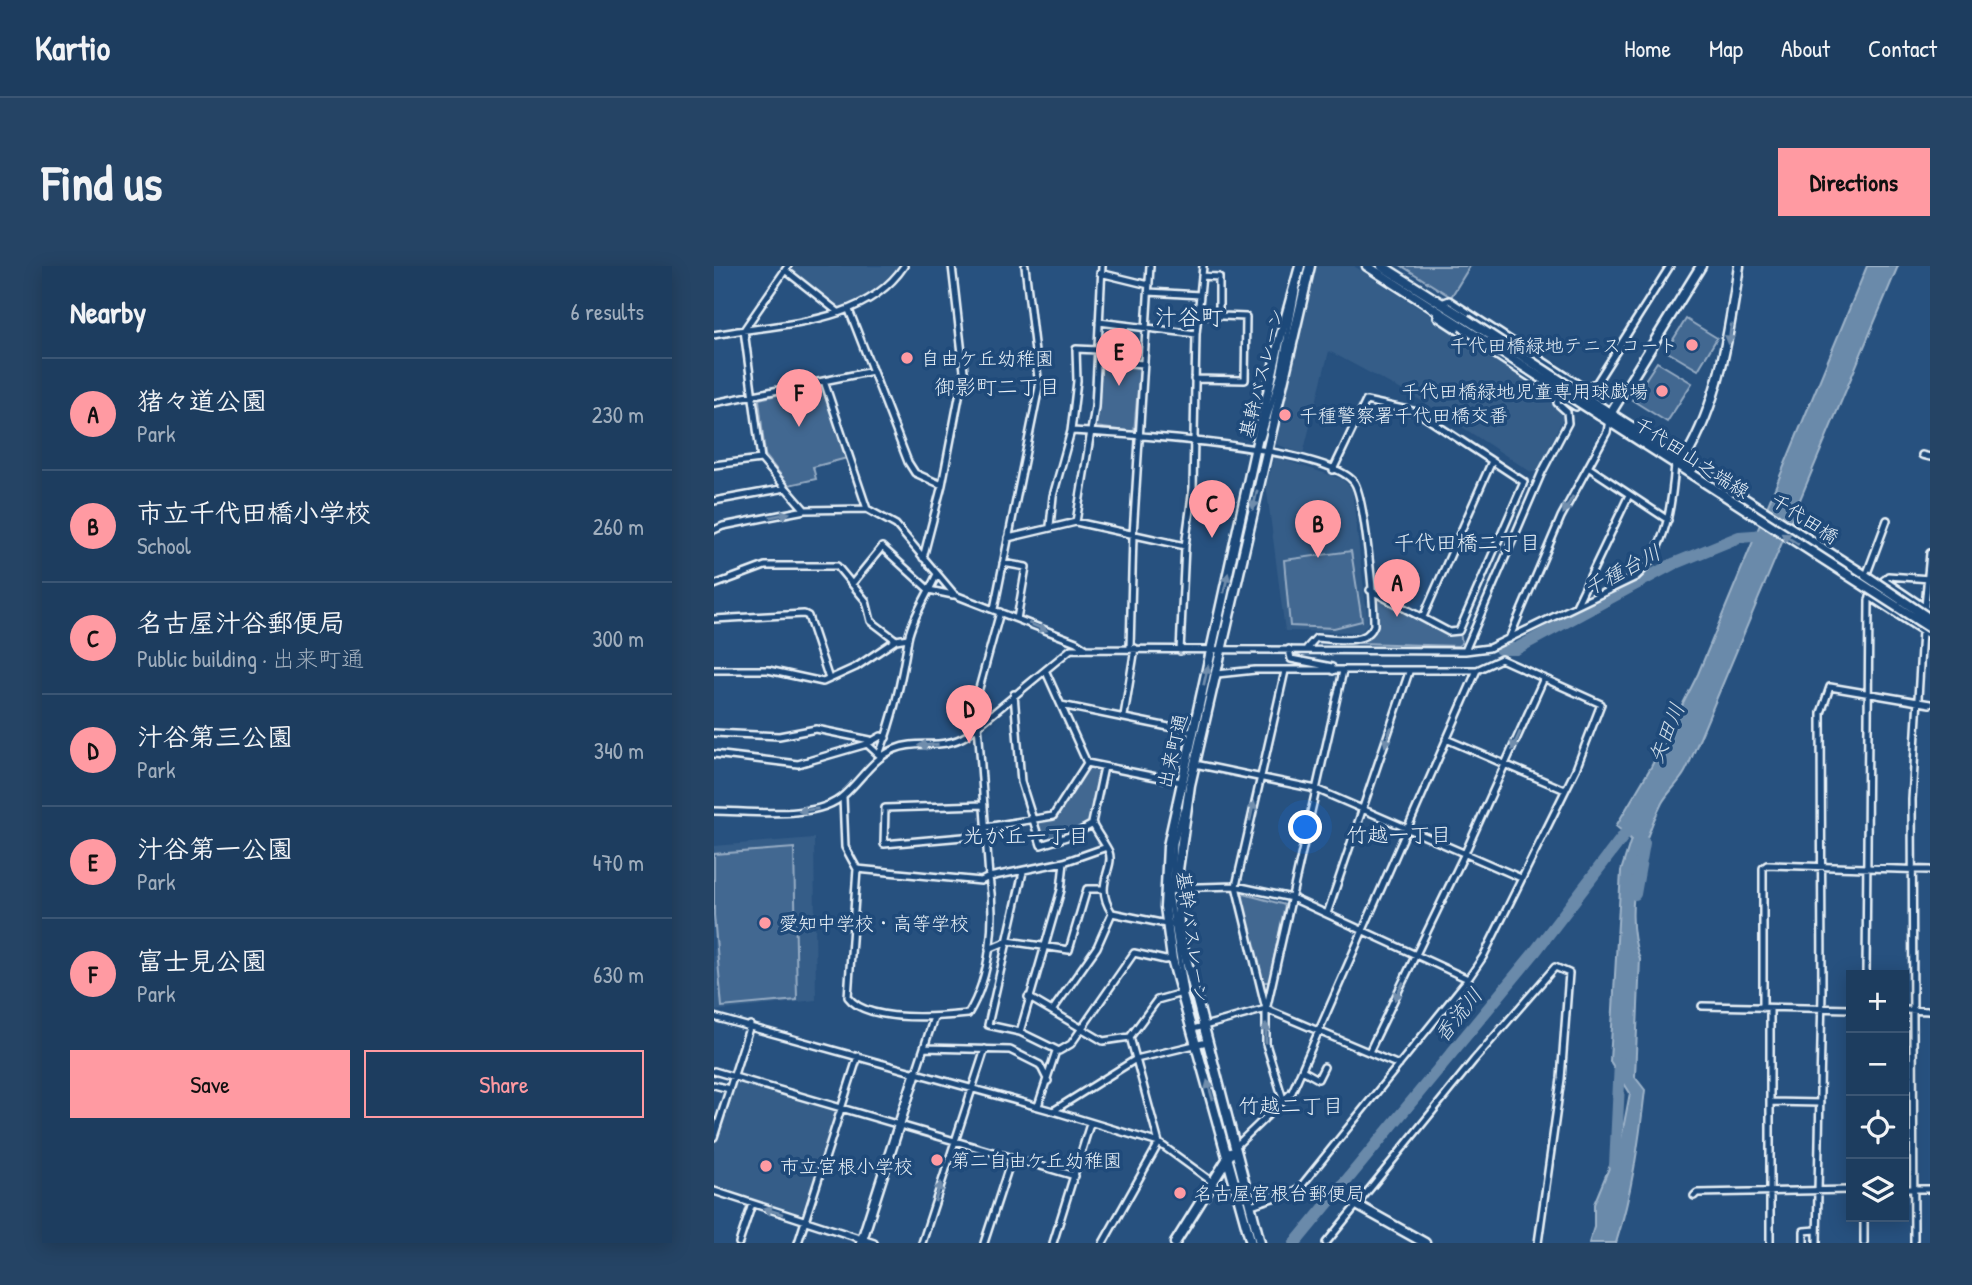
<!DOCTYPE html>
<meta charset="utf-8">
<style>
:root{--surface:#1d3d5f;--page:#254465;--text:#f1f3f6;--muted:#a0aebd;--line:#3b5674;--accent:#ff9aa2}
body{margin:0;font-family:"Patrick Hand","Klee One",sans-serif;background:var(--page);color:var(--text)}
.controls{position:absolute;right:21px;bottom:21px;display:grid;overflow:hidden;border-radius:0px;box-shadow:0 4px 18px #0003}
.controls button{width:63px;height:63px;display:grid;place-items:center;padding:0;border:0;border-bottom:2px solid var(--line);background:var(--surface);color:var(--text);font:35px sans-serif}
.you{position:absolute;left:592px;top:562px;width:24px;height:24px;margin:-18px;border:5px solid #fff;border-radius:50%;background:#1a73e8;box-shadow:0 0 0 10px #1a73e833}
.badge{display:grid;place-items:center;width:46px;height:46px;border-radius:50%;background:var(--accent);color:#111;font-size:23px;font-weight:700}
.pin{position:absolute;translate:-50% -58px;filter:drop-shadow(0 2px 4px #0008)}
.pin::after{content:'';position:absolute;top:37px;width:24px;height:21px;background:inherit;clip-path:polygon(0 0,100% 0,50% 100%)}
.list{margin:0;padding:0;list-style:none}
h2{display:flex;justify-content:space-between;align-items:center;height:91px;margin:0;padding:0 28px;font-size:30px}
h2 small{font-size:23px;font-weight:400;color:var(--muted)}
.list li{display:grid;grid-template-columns:46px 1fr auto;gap:21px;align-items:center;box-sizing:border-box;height:112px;padding:0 28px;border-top:2px solid var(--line)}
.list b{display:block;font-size:26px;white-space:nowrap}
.list p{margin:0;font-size:23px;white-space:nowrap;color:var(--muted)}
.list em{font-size:23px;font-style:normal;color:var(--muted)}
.actions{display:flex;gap:14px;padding:21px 28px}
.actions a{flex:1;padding:16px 0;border:2px solid var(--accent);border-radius:0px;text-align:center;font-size:24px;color:var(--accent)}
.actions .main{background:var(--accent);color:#111}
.icon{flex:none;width:38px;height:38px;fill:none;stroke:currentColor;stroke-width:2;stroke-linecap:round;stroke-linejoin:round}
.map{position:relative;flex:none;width:1216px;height:977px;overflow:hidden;border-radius:0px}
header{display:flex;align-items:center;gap:42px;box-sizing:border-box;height:98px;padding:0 35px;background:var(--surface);border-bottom:2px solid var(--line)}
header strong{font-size:33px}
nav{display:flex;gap:38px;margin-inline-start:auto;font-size:24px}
.intro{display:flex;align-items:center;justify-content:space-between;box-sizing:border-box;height:168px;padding:0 42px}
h1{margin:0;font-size:49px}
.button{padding:18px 32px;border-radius:0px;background:var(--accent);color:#111;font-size:24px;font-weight:700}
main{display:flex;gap:42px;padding:0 42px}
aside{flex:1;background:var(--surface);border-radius:0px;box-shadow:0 4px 18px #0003}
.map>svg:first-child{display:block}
.built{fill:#355d88}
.green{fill:#436891;stroke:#96acc4;stroke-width:2}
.water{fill:#6b8aaa;stroke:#9db3c9;stroke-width:2}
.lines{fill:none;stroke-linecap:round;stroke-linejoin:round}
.river{stroke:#6b8aaa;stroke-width:12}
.street-casing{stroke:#e8f1f8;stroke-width:10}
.secondary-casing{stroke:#e8f1f8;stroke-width:13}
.street{stroke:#1f4a7a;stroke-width:5}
.secondary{stroke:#1f4a7a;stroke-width:8}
.secondary-bridge-casing{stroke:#e8f1f8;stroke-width:13;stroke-linecap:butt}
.secondary-bridge{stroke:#1f4a7a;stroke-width:8}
.oneway{fill:#6f8dac}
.poi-dot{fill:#ff9aa2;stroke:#1f4a7a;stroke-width:2.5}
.labels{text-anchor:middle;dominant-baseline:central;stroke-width:7;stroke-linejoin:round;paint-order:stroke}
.poi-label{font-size:19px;fill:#e8f1f8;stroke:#1f4a7a;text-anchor:start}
.street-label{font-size:19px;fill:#e8f1f8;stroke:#1f4a7a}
.neighbourhood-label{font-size:21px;fill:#e8f1f8;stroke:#1f4a7a}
.water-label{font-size:21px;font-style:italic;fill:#d5e2ec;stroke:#1f4a7a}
.quarter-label{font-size:23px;fill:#e8f1f8;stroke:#1f4a7a}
</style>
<header>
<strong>Kartio</strong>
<nav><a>Home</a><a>Map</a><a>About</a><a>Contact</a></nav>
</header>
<div class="intro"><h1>Find us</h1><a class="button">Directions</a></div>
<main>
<aside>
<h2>Nearby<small>6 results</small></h2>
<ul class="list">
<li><span class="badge">A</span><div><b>猪々道公園</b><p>Park</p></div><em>230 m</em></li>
<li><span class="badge">B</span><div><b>市立千代田橋小学校</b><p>School</p></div><em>260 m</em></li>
<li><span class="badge">C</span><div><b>名古屋汁谷郵便局</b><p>Public building · 出来町通</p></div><em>300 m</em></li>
<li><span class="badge">D</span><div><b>汁谷第三公園</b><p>Park</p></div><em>340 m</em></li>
<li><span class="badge">E</span><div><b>汁谷第一公園</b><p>Park</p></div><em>470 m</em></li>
<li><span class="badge">F</span><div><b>富士見公園</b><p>Park</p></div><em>630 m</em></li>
</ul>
<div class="actions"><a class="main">Save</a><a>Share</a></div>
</aside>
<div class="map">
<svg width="1216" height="977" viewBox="0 0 1216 977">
<rect width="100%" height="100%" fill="#27517f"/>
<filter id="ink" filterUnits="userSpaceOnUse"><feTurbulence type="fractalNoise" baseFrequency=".0143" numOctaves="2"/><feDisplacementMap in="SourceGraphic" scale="14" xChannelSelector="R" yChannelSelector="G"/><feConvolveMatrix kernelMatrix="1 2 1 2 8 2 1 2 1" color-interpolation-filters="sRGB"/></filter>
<g filter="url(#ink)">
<path class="built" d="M 80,0 L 184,0 L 163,24 L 127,43 L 78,7 Z
M 602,0 L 640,0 L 855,139 L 824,206 L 817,206 L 708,135 L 615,85 L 589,188 L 562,178 Z
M 561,191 L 628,213 L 638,223 L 654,357 L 647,366 L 571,365 L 552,218 Z
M 100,572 L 102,734 L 0,745 L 0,580 Z
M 23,817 L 120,845 L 122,849 L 87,948 L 0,920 L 0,880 L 19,820 Z"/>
<path class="green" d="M 688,0 L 756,0 L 737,31 Z
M 972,53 L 1003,72 L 984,104 L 952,85 Z
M 943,96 L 978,117 L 953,156 L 918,134 Z
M 388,97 L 426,101 L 420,166 L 381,161 Z
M 107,119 L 133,192 L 99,201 L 102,213 L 75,219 L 51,189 L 45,133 Z
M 637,285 L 648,355 L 620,362 L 576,360 L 570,294 Z
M 663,329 L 734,369 L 746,367 L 748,377 L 744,380 L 646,377 L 661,366 L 660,330 Z
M 374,500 L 386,503 L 379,556 L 359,567 L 327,575 L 323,558 L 326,555 L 342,553 Z
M 80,582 L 83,734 L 8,741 L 0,649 L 0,588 Z
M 530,628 L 571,639 L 555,716 L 548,716 L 527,631 Z"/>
<path class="water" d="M 1153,0 L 1184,0 L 986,472 C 981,483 977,495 971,506 C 965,517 954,526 948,537 C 926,579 908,646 926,693 L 921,811 L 931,824 C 925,877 918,926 902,977 L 875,977 L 880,961 L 880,938 L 907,873 L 916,827 L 896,795 L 907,605 L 917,573 L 902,560 L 937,501 L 984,408 Z"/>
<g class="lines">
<path class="river" d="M 786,383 L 802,383 L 959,298 L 1025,271 L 1053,269
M 921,628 L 930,577
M 901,900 L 906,796
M 581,977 L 820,687 L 917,560 L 923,557"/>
<defs>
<path id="street" d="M 74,0 L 30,64 L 47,193 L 91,244
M 71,4 L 124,46
M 386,7 L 435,19
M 488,10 L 505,11 L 505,50
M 435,26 L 486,29
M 727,37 L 735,34 L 866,119 L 875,120 L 883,116 L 956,0
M 135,44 L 194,196 L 201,207 L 228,219
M 723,44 L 723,51 L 844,130 L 862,141 L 866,135
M 385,56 L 482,68
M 0,69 C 64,57 150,60 190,0
M 384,95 L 430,98
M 480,113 L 531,114 L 532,51 L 484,49
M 110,115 L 153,243
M 0,137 L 159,105
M 357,165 L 363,115 L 362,83 L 384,84
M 547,172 L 566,110 L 582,25
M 1208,189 L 1216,191
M 0,199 L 47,193
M 874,201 L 954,254
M 619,204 L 652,135 L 703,146 L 778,195
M 0,235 L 72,222
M 362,256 L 381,141 L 388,0
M 336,260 L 339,230 L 357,165 C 407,168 612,180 640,216 C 651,232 660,335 660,359 C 653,380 620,373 602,372 L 593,382
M 0,264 L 9,260 L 91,244 L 153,243 L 182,259 L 241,329 L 362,376 L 371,382
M 294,272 L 362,256 L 471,280
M 209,292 L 228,219 L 250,105 L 238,0
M 289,297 L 312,301 L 303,353
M 1152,310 L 1173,254
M 1170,314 L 1216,345
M 138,318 L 168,281 L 215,324 L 239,329
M 0,319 L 51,300 L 123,300 L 152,335 L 157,355 L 182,374 L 194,372
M 656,324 L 735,366 L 745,365 L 810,216 L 778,195 L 709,351
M 1156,331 L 1216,370
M 862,340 L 915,229
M 1211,341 L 1216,287
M 280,343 L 325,121 L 311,0
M 0,353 L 90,348 L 94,350 L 115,413
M 795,373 L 847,251 L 893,166 L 895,154
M 416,382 L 419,269 L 436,0
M 575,383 L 577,393 L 618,401 L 619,405
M 466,385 L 471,280 L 479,222 L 482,68 L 489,0
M 751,385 L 828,206 L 854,157 L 853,146 L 843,137 L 844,130
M 0,404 L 54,404 L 109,416 L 142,401 L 182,374
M 332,406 L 373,497 L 467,516
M 503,408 L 541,404 L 763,404 L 787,393 L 887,438 L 862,503 L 769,691 L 754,713 L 584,924 L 537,939
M 300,428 L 307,516 L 327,579 L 359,569 L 379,558
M 347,439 L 479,466
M 410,450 L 421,382
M 267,456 L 261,437 L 286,346
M 264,458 L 275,611 L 350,596 L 390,582
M 0,467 L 65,470 L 102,463 L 156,474
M 172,472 L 167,470 L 153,478 L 165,489 C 180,450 188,413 194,373 C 198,352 214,328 223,308
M 732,473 L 851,524
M 0,488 L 84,498 L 153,478
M 481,498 L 602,523 L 807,612
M 390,501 L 378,557 C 382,566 392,579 395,586 C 401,603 379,618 398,647 L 452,658 L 464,657
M 129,531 L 131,581 L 143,603 L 267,615 L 275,611 C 282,653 277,711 254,748 C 225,751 153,757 134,731 L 143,603
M 270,539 L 171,542 L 170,578 L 272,569
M 0,545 C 35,545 104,555 130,529 C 147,514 159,492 181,483 C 205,473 228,485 253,469 L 357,383 L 751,385 L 775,382 L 922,311 C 953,283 958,237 961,198
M 272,561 L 339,550 L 373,497
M 309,606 L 274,759 L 306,766 L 345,785 L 357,778 L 420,687 L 451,694 L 458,693
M 451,622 L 522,620 L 578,632 L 754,713
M 458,625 L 460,577 L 469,545
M 455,626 L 471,726
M 613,648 L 695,406
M 275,683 L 294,675 L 355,684 L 373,623 L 389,623
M 1152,709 L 1155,334 L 1174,310 L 1216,313
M 314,731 L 389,775 L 416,771 L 445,877 L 389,977
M 553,740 L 629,405
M 988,740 L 1137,743
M 1049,742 L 1049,602 L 1053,599 L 1216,604
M 1190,744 L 1216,745
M 338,745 L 383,681 L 398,647
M 0,751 L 339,845 L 422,793 L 493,776
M 479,763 L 552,743 L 685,799
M 306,766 L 347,624 L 350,596
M 416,771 L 443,734 L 468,727
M 210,782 L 296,784 L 326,799 L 334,815
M 655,786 L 751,587 L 830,412
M 588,804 L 604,813 L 610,801
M 0,805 L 361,910
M 202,806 L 220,751
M 0,819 L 15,823
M 569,833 L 552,778 L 552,743 L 522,620 L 571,405
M 1057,836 L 1106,837
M 324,840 L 342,785
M 339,845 L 445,877 L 497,915
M 0,871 L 36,759
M 522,880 L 578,826 L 763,404
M 1190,923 L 1216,923
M 0,925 L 160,977
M 980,930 L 983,927 L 1137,924
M 1150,951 L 1150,977
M 25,977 L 38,938
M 84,977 L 144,790
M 208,977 L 271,783
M 270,977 L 298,891
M 339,977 L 376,858
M 612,977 L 760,794 L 841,701 L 855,707 L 847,813 L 824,977
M 1056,977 L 1056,742
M 1090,977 L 1090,965 L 1103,964
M 1103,977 L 1108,725 L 1107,447 L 1116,421 L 1216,438
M 1200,977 L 1198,534 L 1208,365"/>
<path id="secondary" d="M 653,0 L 747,60
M 668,0 L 752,53
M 888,142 L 1152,310
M 896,148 L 987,0
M 885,149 L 979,209
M 970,194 C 1006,134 1015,67 1025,0
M 641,938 L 711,977
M 147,977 L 202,806
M 461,977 L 517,887
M 537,977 L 458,693 L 451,641 L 454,580 L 565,76 L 586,0
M 546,977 L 465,665 L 464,604 L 476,519 L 596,0"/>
</defs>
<use href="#street" class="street-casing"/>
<use href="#secondary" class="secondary-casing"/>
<use href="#street" class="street"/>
<use href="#secondary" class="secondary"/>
<defs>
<path id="secondary-bridge" d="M 752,53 L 888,142
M 747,60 L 885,149
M 979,209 L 1216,362
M 1152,310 L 1216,353"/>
</defs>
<use href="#secondary-bridge" class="secondary-bridge-casing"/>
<use href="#secondary-bridge" class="secondary-bridge"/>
</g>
<defs><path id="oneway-solid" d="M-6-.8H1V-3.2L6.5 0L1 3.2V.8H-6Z" transform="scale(1.75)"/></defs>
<g class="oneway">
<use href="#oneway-solid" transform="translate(1016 68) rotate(98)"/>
<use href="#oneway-solid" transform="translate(541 234) rotate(103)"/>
<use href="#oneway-solid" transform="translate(854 239) rotate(119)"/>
<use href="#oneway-solid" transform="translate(66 249) rotate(-11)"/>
<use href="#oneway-solid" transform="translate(1076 273) rotate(-147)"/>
<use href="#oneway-solid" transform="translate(512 317) rotate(-78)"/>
<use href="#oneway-solid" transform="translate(324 361) rotate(22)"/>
<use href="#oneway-solid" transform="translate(492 409) rotate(-77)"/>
<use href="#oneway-solid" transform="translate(674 471) rotate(108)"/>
<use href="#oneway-solid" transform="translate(802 475) rotate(114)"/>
<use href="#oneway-solid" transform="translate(214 479) rotate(176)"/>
<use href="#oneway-solid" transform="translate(94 544) rotate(173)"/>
<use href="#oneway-solid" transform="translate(538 545) rotate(-78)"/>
<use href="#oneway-solid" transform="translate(685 725) rotate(116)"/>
<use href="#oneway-solid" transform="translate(552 767) rotate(-90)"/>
<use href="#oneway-solid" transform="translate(496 824) rotate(-106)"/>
<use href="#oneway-solid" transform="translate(224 926) rotate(-73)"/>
<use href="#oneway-solid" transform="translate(59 945) rotate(-163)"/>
</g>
</g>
<g class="poi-dot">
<circle cx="978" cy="79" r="7"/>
<circle cx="193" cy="92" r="7"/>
<circle cx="948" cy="125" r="7"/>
<circle cx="571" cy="149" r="7"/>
<circle cx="51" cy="657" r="7"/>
<circle cx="223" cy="894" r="7"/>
<circle cx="52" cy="900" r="7"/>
<circle cx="466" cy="927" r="7"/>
</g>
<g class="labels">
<g class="poi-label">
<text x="964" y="79" text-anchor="end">千代田橋緑地テニスコート</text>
<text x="207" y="92">自由ケ丘幼稚園</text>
<text x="934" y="125" text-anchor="end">千代田橋緑地児童専用球戯場</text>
<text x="585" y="149">千種警察署千代田橋交番</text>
<text x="65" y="657">愛知中学校・高等学校</text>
<text x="237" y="894">第二自由ケ丘幼稚園</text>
<text x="66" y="900">市立宮根小学校</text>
<text x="480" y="927">名古屋宮根台郵便局</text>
</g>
<g class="street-label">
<text transform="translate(547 107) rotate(-76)">基幹バスレーン</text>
<text transform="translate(978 191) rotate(33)">千代田山之端線</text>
<text transform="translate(1091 252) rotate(33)">千代田橋</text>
<text transform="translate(458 485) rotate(-77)">出来町通</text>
<text transform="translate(479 671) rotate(82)">基幹バスレーン</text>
</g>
<g class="neighbourhood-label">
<text x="283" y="120">御影町二丁目</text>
<text x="753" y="276">千代田橋二丁目</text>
<text x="685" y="568">竹越一丁目</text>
<text x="312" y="569">光が丘一丁目</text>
<text x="577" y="839">竹越二丁目</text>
</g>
<g class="water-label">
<text transform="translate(908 304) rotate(-28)">千種台川</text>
<text transform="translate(952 467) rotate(-68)">矢田川</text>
<text transform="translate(744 749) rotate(-51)">香流川</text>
</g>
<g class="quarter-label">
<text x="475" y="50">汁谷町</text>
</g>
</g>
</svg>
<div class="controls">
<button>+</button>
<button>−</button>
<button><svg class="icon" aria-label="locate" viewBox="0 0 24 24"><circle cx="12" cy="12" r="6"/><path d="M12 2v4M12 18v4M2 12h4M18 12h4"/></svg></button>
<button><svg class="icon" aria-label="layers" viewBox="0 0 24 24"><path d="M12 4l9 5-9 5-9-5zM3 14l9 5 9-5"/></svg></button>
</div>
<div class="you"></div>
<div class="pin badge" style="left:683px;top:351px">A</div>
<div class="pin badge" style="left:604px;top:292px">B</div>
<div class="pin badge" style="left:498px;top:272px">C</div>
<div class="pin badge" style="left:255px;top:477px">D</div>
<div class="pin badge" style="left:405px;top:120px">E</div>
<div class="pin badge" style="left:85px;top:161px">F</div>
</div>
</main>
